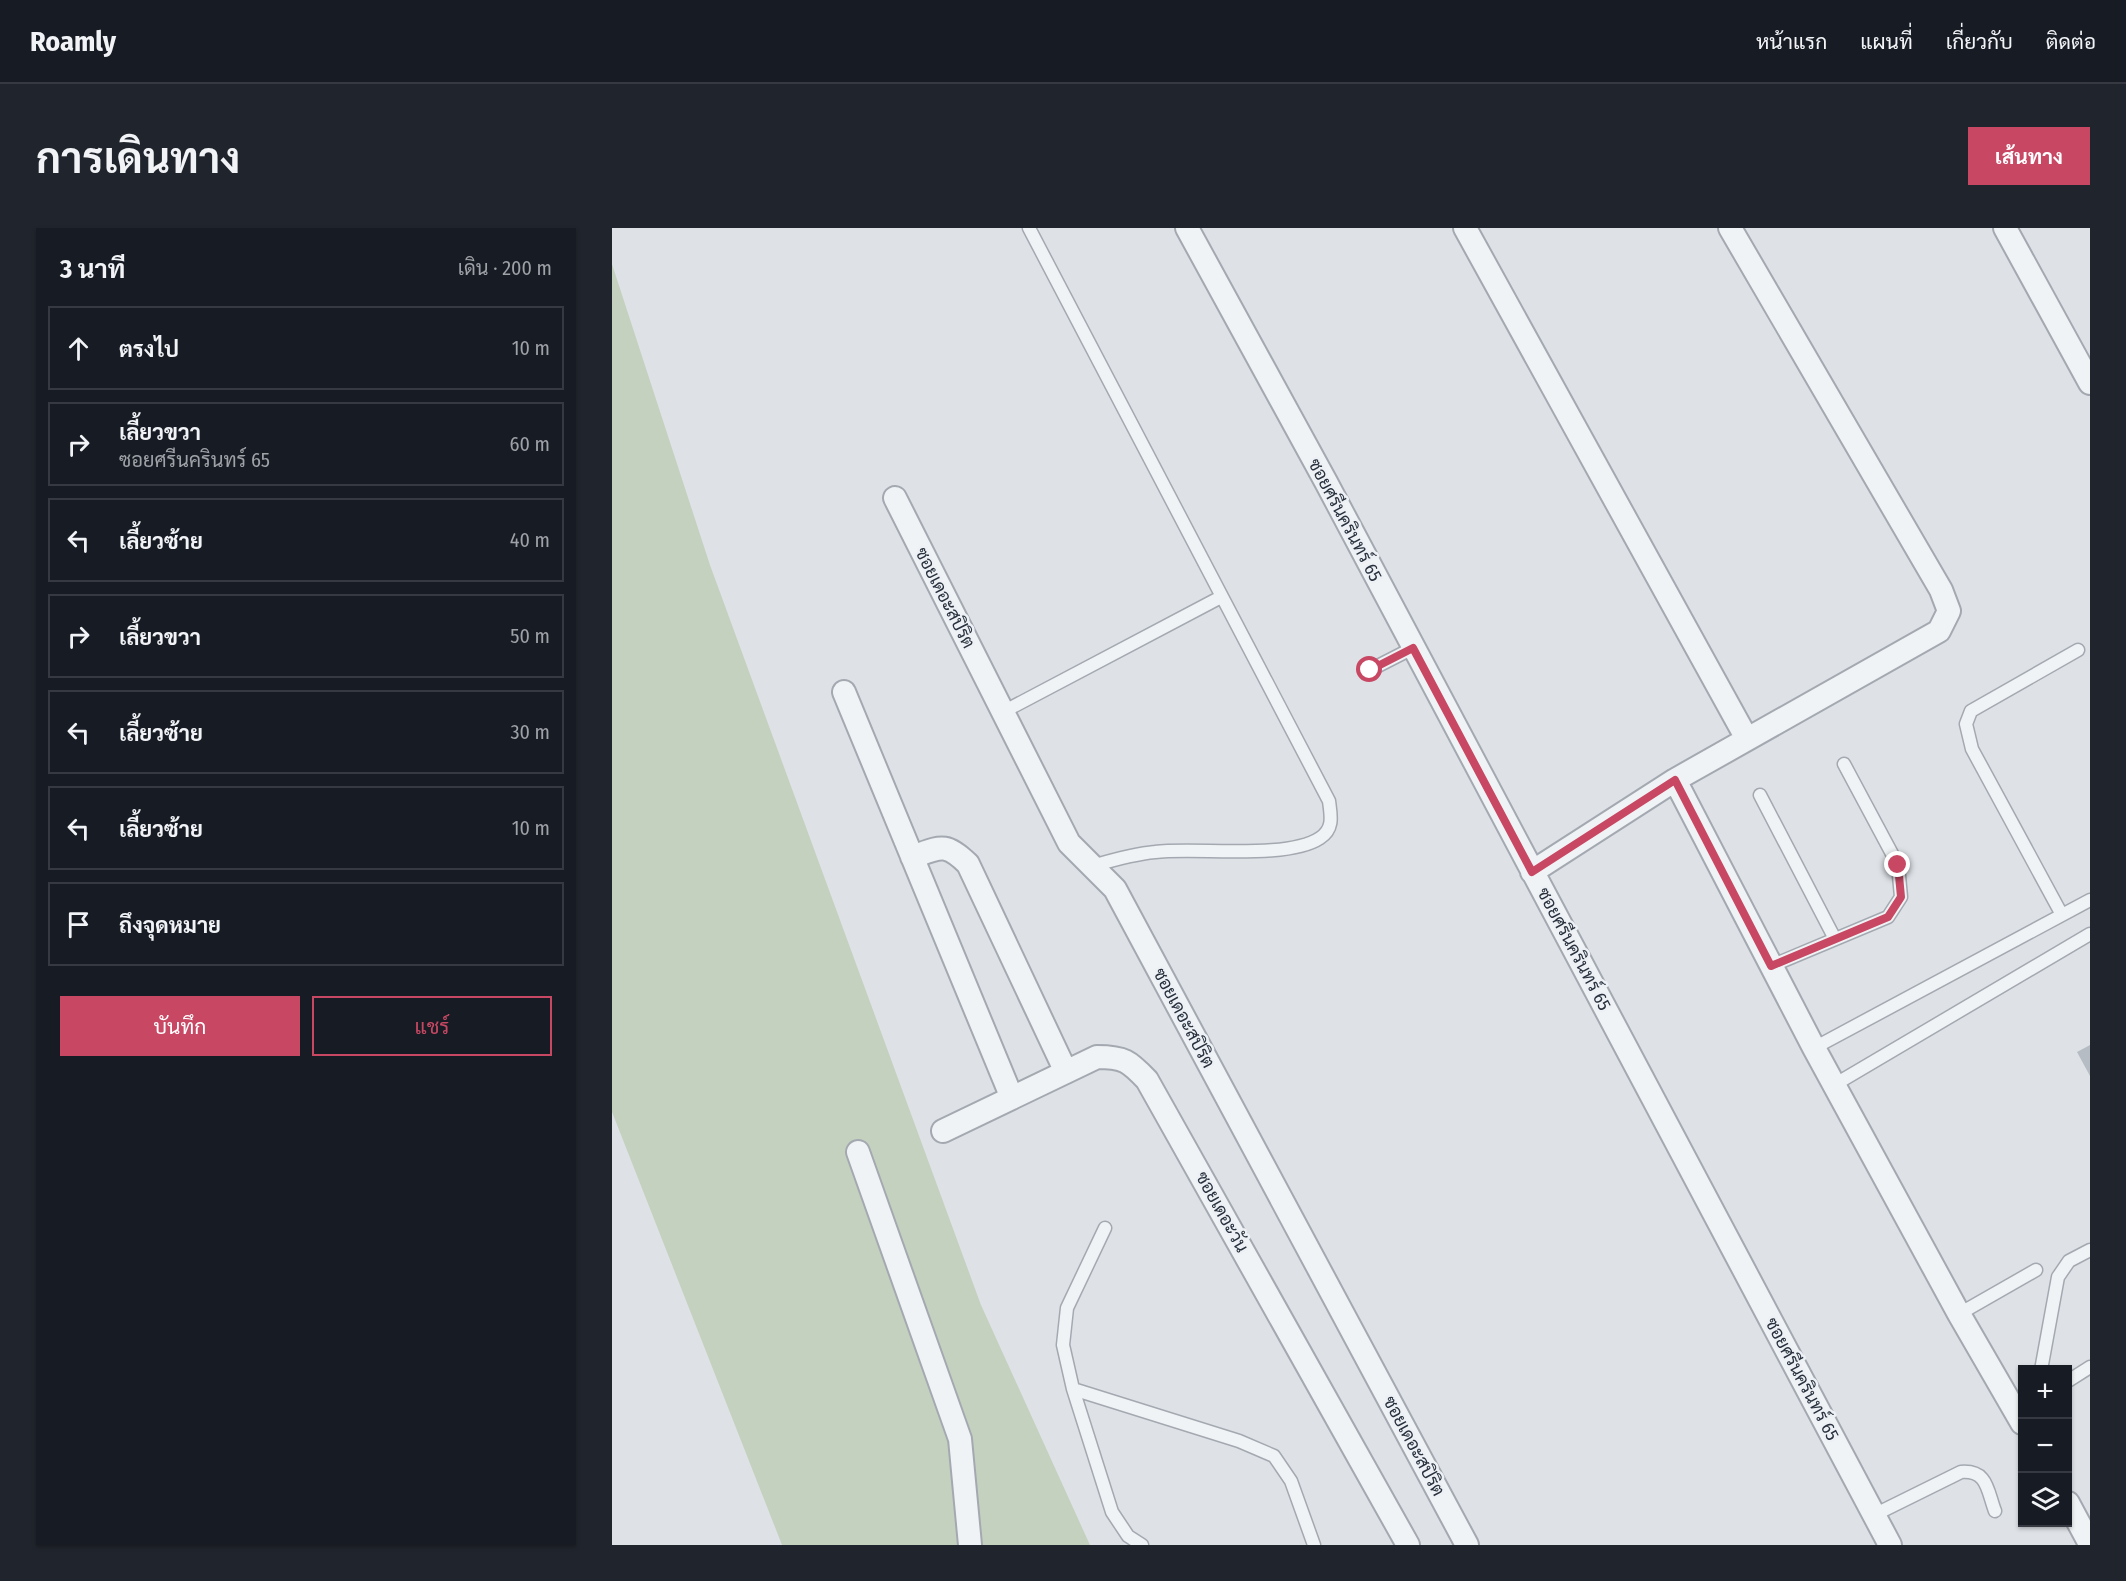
<!DOCTYPE html>
<html lang="th">
<meta charset="utf-8">
<style>
:root{--surface:#171b24;--page:#20242c;--text:#f1f3f6;--muted:#9ea1a6;--line:#363941;--accent:#c84763}
body{margin:0;font-family:"Fira Sans Condensed",Sarabun,sans-serif;background:var(--page);color:var(--text)}
.controls{position:absolute;right:18px;bottom:18px;display:grid;overflow:hidden;border-radius:0px;box-shadow:0 2px 4px #0004}
.controls button{width:54px;height:54px;display:grid;place-items:center;padding:0;border:0;border-bottom:2px solid var(--line);background:var(--surface);color:var(--text);font:30px sans-serif}
.stop{position:absolute;width:18px;height:18px;margin:-14px;border:4px solid #c84763;border-radius:50%;background:#fff}
.stop.end{background:#c84763;border-color:#fff;box-shadow:0 2px 6px #0008}
.list{margin:0;padding:0;list-style:none}
h2{display:flex;justify-content:space-between;align-items:center;height:78px;margin:0;padding:0 24px;font-size:26px}
h2 small{font-size:20px;font-weight:400;color:var(--muted)}
.list li{display:grid;grid-template-columns:39px 1fr auto;gap:18px;align-items:center;box-sizing:border-box;height:84px;margin:0 12px 12px;padding:0 12px;border:2px solid var(--line);border-radius:0px}
.list b{display:block;font-size:22px;white-space:nowrap}
.list p{margin:0;font-size:20px;white-space:nowrap;color:var(--muted)}
.list em{font-size:20px;font-style:normal;color:var(--muted)}
.actions{display:flex;gap:12px;padding:18px 24px}
.actions a{flex:1;padding:14px 0;border:2px solid var(--accent);border-radius:0px;text-align:center;font-size:21px;color:var(--accent)}
.actions .main{background:var(--accent);color:#fff}
.icon{flex:none;width:33px;height:33px;fill:none;stroke:currentColor;stroke-width:2;stroke-linecap:round;stroke-linejoin:round}
.map{position:relative;flex:none;width:1478px;height:1317px;overflow:hidden;border-radius:0px}
header{display:flex;align-items:center;gap:36px;box-sizing:border-box;height:84px;padding:0 30px;background:var(--surface);border-bottom:2px solid var(--line)}
header strong{font-size:28px}
nav{display:flex;gap:33px;margin-inline-start:auto;font-size:21px}
.intro{display:flex;align-items:center;justify-content:space-between;box-sizing:border-box;height:144px;padding:0 36px}
h1{margin:0;font-size:42px}
.button{padding:15px 27px;border-radius:0px;background:var(--accent);color:#fff;font-size:21px;font-weight:700}
main{display:flex;gap:36px;padding:0 36px}
aside{flex:1;background:var(--surface);border-radius:0px;box-shadow:0 2px 4px #0004}
.map>svg:first-child{display:block}
.green{fill:#c5d1bf}
.building{fill:#b5bcc3}
.lines{fill:none;stroke-linecap:round;stroke-linejoin:round}
.service-casing{stroke:#a4a9b1;stroke-width:15}
.minor-casing{stroke:#a4a9b1;stroke-width:26}
.service{stroke:#f0f3f5;stroke-width:12}
.minor{stroke:#f0f3f5;stroke-width:22}
.route{stroke:#c84763;stroke-width:8}
.labels{text-anchor:middle;dominant-baseline:central;stroke-width:5;stroke-linejoin:round;paint-order:stroke}
.street-label{font-size:18px;fill:#28313d;stroke:#edf1f5}
</style>
<header>
<strong>Roamly</strong>
<nav><a>หน้าแรก</a><a>แผนที่</a><a>เกี่ยวกับ</a><a>ติดต่อ</a></nav>
</header>
<div class="intro"><h1>การเดินทาง</h1><a class="button">เส้นทาง</a></div>
<main>
<aside>
<h2>3 นาที<small>เดิน · 200 m</small></h2>
<ul class="list">
<li><svg class="icon" aria-label="ahead" viewBox="0 0 24 24"><path d="M12 20V5M6 11l6-6 6 6"/></svg><div><b>ตรงไป</b></div><em>10 m</em></li>
<li><svg class="icon" aria-label="right" viewBox="0 0 24 24"><path d="M7 20v-9h11M14 6l5 5-5 5"/></svg><div><b>เลี้ยวขวา</b><p>ซอยศรีนครินทร์ 65</p></div><em>60 m</em></li>
<li><svg class="icon" aria-label="left" viewBox="0 0 24 24"><path d="M17 20v-9H6M10 6l-5 5 5 5"/></svg><div><b>เลี้ยวซ้าย</b></div><em>40 m</em></li>
<li><svg class="icon" aria-label="right" viewBox="0 0 24 24"><path d="M7 20v-9h11M14 6l5 5-5 5"/></svg><div><b>เลี้ยวขวา</b></div><em>50 m</em></li>
<li><svg class="icon" aria-label="left" viewBox="0 0 24 24"><path d="M17 20v-9H6M10 6l-5 5 5 5"/></svg><div><b>เลี้ยวซ้าย</b></div><em>30 m</em></li>
<li><svg class="icon" aria-label="left" viewBox="0 0 24 24"><path d="M17 20v-9H6M10 6l-5 5 5 5"/></svg><div><b>เลี้ยวซ้าย</b></div><em>10 m</em></li>
<li><svg class="icon" aria-label="arrive" viewBox="0 0 24 24"><path d="M6 21V4h12l-3 4 3 4H6"/></svg><div><b>ถึงจุดหมาย</b></div></li>
</ul>
<div class="actions"><a class="main">บันทึก</a><a>แชร์</a></div>
</aside>
<div class="map">
<svg width="1478" height="1317" viewBox="0 0 1478 1317">
<rect width="100%" height="100%" fill="#dee2e7"/>
<path class="green" d="M 0,36 L 98,337 L 369,1077 L 478,1317 L 170,1317 L 0,884 Z"/>
<path class="building" d="M 1478,817 L 1478,848 L 1465,824 Z"/>
<g class="lines">
<defs>
<path id="service" d="M 417,0 L 717,573 C 719,588 722,601 708,610 C 675,632 584,619 543,624 C 521,626 501,632 480,638
M 758,442 L 801,420
M 391,484 L 609,369
M 1148,567 L 1223,711
M 1450,687 L 1360,521 L 1354,496 L 1359,483 L 1466,422
M 1159,738 L 1276,689 L 1289,669 L 1286,637 L 1232,536
M 1202,820 L 1478,672
M 1222,857 L 1478,706
M 493,1000 L 455,1080 L 451,1117 L 461,1161 L 627,1213 L 662,1228 L 679,1253 L 702,1317
M 1347,1086 L 1424,1042
M 1429,1142 L 1446,1049 L 1457,1033 L 1478,1022
M 1456,1153 L 1478,1139
M 461,1161 L 500,1284 L 516,1308 L 530,1317
M 1262,1287 L 1349,1244 C 1376,1242 1375,1262 1383,1283"/>
<path id="minor" d="M 575,0 L 714,254 L 1278,1317
M 853,0 L 1135,511
M 1393,0 L 1478,155
M 283,270 L 457,615 L 503,661 L 855,1317
M 232,464 L 400,870
M 1063,552 L 1202,820 L 1347,1086 L 1410,1195
M 300,629 C 329,619 333,614 356,636 L 454,844
M 920,644 L 1063,552 L 1327,403 L 1337,383 L 1329,362 L 1118,0
M 331,903 L 485,829 C 512,829 517,833 535,852 L 796,1317
M 246,924 L 348,1211 L 358,1317
M 1456,1275 L 1478,1316"/>
</defs>
<use href="#service" class="service-casing"/>
<use href="#minor" class="minor-casing"/>
<use href="#service" class="service"/>
<use href="#minor" class="minor"/>
</g>
<g class="lines">
<path class="route" d="M 758,442 L 801,420 L 920,644 L 1063,552 L 1159,738 L 1276,689 L 1289,669 L 1286,637"/>
</g>
<g class="labels">
<g class="street-label">
<text transform="translate(733 292) rotate(62)">ซอยศรีนครินทร์ 65</text>
<text transform="translate(333 370) rotate(63)">ซอยเดอะสปิริต</text>
<text transform="translate(962 721) rotate(62)">ซอยศรีนครินทร์ 65</text>
<text transform="translate(572 790) rotate(62)">ซอยเดอะสปิริต</text>
<text transform="translate(610 984) rotate(61)">ซอยเดอะวัน</text>
<text transform="translate(1190 1151) rotate(62)">ซอยศรีนครินทร์ 65</text>
<text transform="translate(802 1218) rotate(62)">ซอยเดอะสปิริต</text>
</g>
</g>
</svg>
<div class="controls">
<button>+</button>
<button>−</button>
<button><svg class="icon" aria-label="layers" viewBox="0 0 24 24"><path d="M12 4l9 5-9 5-9-5zM3 14l9 5 9-5"/></svg></button>
</div>
<div class="stop" style="left:758px;top:442px"></div>
<div class="stop end" style="left:1286px;top:637px"></div>
</div>
</main>
